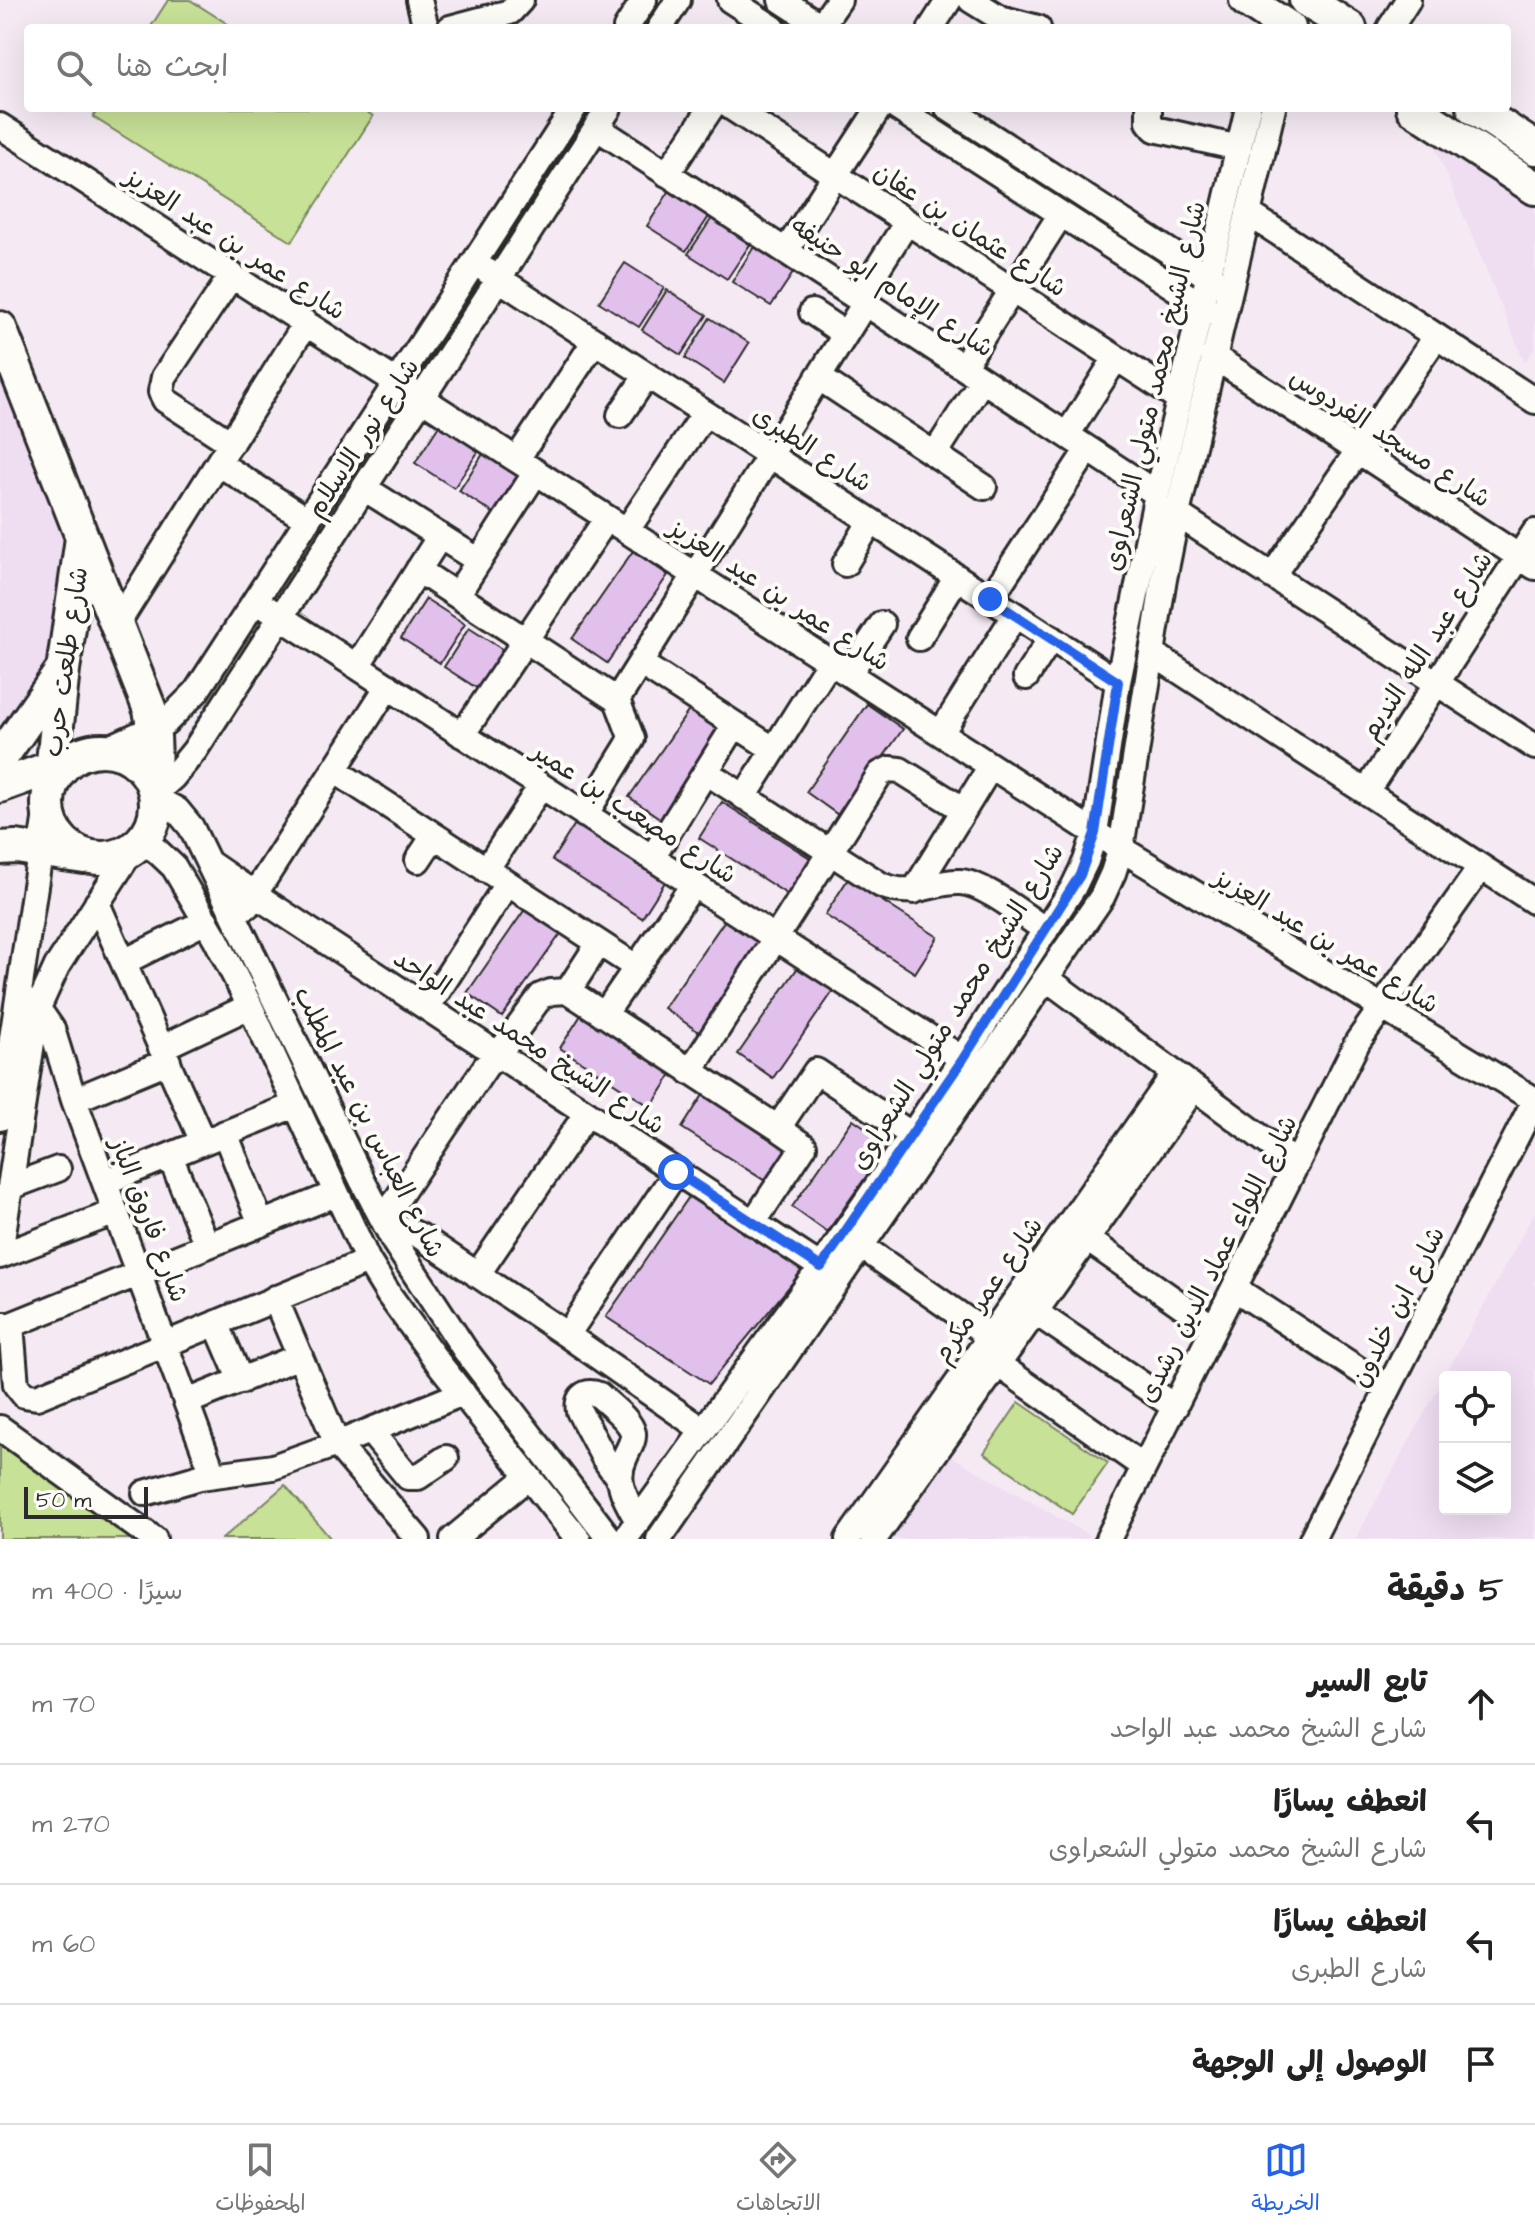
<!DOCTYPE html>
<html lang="ar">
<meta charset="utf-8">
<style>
:root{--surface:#fff;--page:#f2f2f2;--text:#222;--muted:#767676;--line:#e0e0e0;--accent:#2563eb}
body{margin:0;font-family:"Architects Daughter","Playpen Sans Arabic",sans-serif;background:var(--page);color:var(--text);direction:rtl}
.controls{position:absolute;right:24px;bottom:24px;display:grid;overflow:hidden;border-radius:8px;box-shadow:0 8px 32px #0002}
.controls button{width:72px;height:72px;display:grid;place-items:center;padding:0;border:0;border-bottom:2px solid var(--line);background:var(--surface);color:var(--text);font:40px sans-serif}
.scale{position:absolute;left:24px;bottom:20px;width:124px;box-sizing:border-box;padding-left:8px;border:4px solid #2b2b2b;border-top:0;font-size:22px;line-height:28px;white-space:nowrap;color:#2b2b2b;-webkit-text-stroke:6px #fdfcf7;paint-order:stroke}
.stop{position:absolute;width:24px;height:24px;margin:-18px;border:6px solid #2563eb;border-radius:50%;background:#fff}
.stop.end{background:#2563eb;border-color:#fff;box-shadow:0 2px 8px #0008}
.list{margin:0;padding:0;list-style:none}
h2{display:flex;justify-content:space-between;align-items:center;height:104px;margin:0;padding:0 32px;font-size:34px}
h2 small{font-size:26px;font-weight:400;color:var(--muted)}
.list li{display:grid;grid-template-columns:52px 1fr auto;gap:24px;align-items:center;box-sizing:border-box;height:120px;padding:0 32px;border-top:2px solid var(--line)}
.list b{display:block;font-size:30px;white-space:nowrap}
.list p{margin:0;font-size:26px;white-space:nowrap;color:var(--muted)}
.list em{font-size:26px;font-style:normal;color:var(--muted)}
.icon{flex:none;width:44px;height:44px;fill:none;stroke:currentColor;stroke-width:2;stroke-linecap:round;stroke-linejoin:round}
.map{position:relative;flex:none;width:1535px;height:1539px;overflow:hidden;direction:ltr}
.search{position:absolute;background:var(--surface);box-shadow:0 8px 32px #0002;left:24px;right:24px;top:24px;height:88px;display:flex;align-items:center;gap:20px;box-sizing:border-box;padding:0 28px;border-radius:8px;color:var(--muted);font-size:30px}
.sheet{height:584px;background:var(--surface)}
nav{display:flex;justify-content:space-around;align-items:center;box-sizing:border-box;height:112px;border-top:2px solid var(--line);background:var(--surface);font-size:22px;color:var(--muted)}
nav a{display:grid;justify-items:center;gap:4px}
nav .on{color:var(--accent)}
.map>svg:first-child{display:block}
.built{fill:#efddf2;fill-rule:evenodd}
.green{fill:#c7e197;stroke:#798661;stroke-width:2}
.building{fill:#e2c0ec;stroke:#2b2b2b;stroke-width:2}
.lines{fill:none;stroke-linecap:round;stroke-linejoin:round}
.minor-casing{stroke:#2b2b2b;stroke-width:30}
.major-casing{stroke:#2b2b2b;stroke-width:38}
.minor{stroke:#fdfcf7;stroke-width:24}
.major{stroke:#fdfcf7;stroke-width:32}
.route{stroke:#2563eb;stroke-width:10}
.labels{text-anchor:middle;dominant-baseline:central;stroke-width:8;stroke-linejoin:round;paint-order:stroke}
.street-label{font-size:26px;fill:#2b2b2b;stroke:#fdfcf7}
</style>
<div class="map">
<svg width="1535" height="1539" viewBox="0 0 1535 1539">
<rect width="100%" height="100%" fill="#f5eaf4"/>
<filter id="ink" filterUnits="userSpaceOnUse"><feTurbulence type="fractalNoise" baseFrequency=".0125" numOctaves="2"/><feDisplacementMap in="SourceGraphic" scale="16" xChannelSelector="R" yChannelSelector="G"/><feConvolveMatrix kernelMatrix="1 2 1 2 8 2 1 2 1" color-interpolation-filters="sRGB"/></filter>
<g filter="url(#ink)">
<path class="built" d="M 1429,133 L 1535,201 L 1535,347 L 1525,363 Z
M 0,373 L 64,539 L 57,666 L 0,743 Z
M 1535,1212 L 1535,1539 L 1355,1539 ZM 1505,1377 L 1505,1509 L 1445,1509 L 1445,1377 Z
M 949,1455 L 1089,1535 L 1087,1539 L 890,1539 Z"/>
<path class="green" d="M 168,0 L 190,0 L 234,28 L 150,28 Z
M 99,108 L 361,108 L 373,116 L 292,242 L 93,117 Z
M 1019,1402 L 1108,1463 L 1072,1514 L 984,1453 Z
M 0,1429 L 151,1539 L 0,1539 Z
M 285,1485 L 331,1539 L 222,1539 Z"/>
<path class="building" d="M 672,187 L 712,212 L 686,251 L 647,226 Z
M 714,215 L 753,240 L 727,279 L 688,254 Z
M 757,242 L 797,267 L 771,306 L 732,282 Z
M 625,263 L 664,288 L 639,327 L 599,302 Z
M 667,290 L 707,315 L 681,355 L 642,330 Z
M 710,318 L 749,343 L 724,383 L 685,358 Z
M 440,424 L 480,449 L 454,488 L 415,463 Z
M 485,451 L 524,476 L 498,516 L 459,491 Z
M 633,551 L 668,575 L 607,663 L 572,639 Z
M 426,599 L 465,624 L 440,663 L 401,638 Z
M 469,628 L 508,653 L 483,692 L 444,667 Z
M 867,704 L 903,729 L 841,817 L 806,792 Z
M 690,709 L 725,733 L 664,821 L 629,797 Z
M 722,802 L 813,860 L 790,896 L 699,838 Z
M 575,824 L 665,882 L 642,918 L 552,860 Z
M 848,879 L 938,937 L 915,973 L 825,915 Z
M 528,905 L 564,929 L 502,1017 L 467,993 Z
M 725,920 L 761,944 L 699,1032 L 664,1008 Z
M 799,966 L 834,990 L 773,1078 L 738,1054 Z
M 583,1012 L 674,1071 L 651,1107 L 560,1048 Z
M 705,1092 L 796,1150 L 773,1186 L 682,1128 Z
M 853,1119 L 889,1144 L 827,1232 L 792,1207 Z
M 691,1194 L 803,1270 L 709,1384 L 606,1317 Z"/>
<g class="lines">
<defs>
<path id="minor" d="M 419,0 L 426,28
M 730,0 L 773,28
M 781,0 L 824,28
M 971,0 L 1000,18 L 1038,28
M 821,26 L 839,0
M 450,28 L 510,12 L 521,0
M 626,28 L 644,0
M 660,28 L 678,0
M 931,28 L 949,0
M 1390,28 L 1408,0
M 732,108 L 1178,398
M 897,108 L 1214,313
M 948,108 L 1221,285
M 1149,108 L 1149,122 L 1155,129 L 1239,148
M 0,126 L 1095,833 L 1535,1100
M 596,127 L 1157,494
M 667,174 L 711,108
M 1248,213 L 1535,401
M 786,251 L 879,108
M 487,271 L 1118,682
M 858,299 L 907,222
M 812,312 L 845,334
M 1213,356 L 1535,567
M 963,367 L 1061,214
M 818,377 L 984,487
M 620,415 L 647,375
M 1067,435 L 1116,358
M 231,443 L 165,400 L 161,392 L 164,377 L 232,275
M 935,454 L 982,380
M 517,459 L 595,341
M 218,463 L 308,520
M 364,488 L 479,561
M 1177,514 L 1535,747
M 627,530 L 705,413
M 845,564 L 871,521
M 418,570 L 617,700 L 632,739 L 585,815
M 1272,576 L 1436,337
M 457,595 L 536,472
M 990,599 L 1088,449
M 256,601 L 975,1067
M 117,624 L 306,323
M 919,638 L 957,577
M 1152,653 L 1535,902
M 640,663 L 773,749
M 357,666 L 440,536
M 849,674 L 882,624
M 1026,677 L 1051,638
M 617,700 L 865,303
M 941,733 L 1015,615
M 462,735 L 607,518
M 105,750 L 166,722 L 196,692 L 574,108
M 334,770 L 636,967
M 706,772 L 881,885 C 915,899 929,881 960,882 C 984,883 1024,916 1046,930
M 156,792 L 173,777 L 195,750 L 609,108
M 1366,792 L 1535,532
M 744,797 L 830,661
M 157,799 L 177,810 L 191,827 L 363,1182 L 395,1243 L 465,1350 L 610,1539
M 141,843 L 156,850 L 174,867 L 216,939 L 250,1006 L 368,1261 L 389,1295 L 437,1361 L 578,1539
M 652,858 L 735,725
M 418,860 L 434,836
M 209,863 L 254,894 L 821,1267
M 486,870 L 541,786
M 914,891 L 991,766
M 97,903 L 203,1142
M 247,906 L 388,686
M 599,943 L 568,991 L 551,992 L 541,996 L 498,1055 L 486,1066 L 383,1220 L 420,1236 L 567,1335 L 703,1430
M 124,962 L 206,921
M 1046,978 L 1297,1164
M 568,991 L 778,1128 L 816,1071 L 912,1135
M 19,995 L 43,1016 L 52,1029 L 74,1100 L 213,1474
M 427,1008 L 507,884
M 604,1015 L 693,885
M 161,1048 L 250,1006
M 690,1072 L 880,774 L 890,769 L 900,770 L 964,810
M 74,1100 L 168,1061
M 0,1118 L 48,800
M 225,1133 L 261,1224
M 170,1156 L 207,1245
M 105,1182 L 295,1105
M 10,1187 L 58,1169
M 753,1223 L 804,1146 L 778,1128
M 1087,1239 L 1214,1328
M 861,1246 L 980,1329 L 1006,1370 L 1144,1467
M 0,1253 L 37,1010 L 57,966 L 131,851
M 0,1256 L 116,1212
M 477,1275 L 587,1113
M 1234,1288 L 1388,1389
M 275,1298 L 337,1444 L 418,1539
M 1035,1312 L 1175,1407
M 216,1323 L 241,1381
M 0,1325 L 11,1325 L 335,1194
M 11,1325 L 16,1385 L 24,1395 L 37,1397 L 368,1261
M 567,1335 L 676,1172
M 187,1402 L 300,1356
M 0,1428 L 154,1539
M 370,1431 L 408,1477 L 418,1477 L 446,1458
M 619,1479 L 604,1458 L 579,1411 C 576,1397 586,1389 599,1395 C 609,1405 630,1419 633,1433 C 634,1442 628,1449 625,1457 C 613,1481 626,1500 638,1521
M 145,1493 L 200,1477 L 273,1467 L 337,1444 L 463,1393
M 453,1539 L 528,1477
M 625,1539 L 821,1267 L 912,1135 L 1073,888 L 1086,861 L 1095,833 L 1118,682 L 1157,494 L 1248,108
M 659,1539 L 1102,897 L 1113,873 L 1121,848 L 1163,584 L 1177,514 L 1273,108
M 848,1539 L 1175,1073
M 874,1539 L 1194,1088
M 1108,1539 L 1358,1041 L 1481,867
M 1312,1539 L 1535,1100"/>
<path id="major" d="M 1246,0 L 1289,28
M 1306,0 L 1350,28
M 1413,108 L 1535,188
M 1474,108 L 1535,148
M 0,328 L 150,710 C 156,735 155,759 153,784
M48 804a54 54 0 1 1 108 0a54 54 0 1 1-108 0Z
M 0,759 L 61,672
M 0,786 L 69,761
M 50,789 L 63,670 L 82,538
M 0,848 L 16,847 L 84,857"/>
</defs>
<use href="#minor" class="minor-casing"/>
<use href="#major" class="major-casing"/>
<use href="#minor" class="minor"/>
<use href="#major" class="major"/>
</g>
</g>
<g class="lines" filter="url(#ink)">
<path class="route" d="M 676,1172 L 821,1267 L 963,1059 L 1080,875 L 1095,833 L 1118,682 L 990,599"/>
</g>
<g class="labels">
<g class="street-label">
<text transform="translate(970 230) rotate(33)">شارع عثمان بن عفان</text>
<text transform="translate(235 244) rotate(33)">شارع عمر بن عبد العزيز</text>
<text transform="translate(892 287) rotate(33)">شارع الإمام ابو حنيفه</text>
<text transform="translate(1155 386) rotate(-77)">شارع الشيخ محمد متولي الشعراوى</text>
<text transform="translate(363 438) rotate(-57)">شارع نور الاسلام</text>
<text transform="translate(1390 438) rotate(33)">شارع مسجد الفردوس</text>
<text transform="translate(812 449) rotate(33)">شارع الطبرى</text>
<text transform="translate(779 595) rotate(33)">شارع عمر بن عبد العزيز</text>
<text transform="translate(1427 646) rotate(-57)">شارع عبد الله النديم</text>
<text transform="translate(66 662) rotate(-82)">شارع طلعت حرب</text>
<text transform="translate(634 813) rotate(33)">شارع مصعب بن عمير</text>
<text transform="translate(1326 941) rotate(31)">شارع عمر بن عبد العزيز</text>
<text transform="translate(957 1007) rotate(-58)">شارع الشيخ محمد متولي الشعراوى</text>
<text transform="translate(529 1042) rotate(33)">شارع الشيخ محمد عبد الواحد</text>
<text transform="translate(369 1122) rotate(63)">شارع العباس بن عبد المطلب</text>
<text transform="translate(149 1220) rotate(69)">شارع فاروق الباز</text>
<text transform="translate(1218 1259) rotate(-63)">شارع اللواء عماد الدين رشدى</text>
<text transform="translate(988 1290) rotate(-55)">شارع عمر مكرم</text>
<text transform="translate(1398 1307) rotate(-63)">شارع ابن خلدون</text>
</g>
</g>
</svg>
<div class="controls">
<button><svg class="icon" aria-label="locate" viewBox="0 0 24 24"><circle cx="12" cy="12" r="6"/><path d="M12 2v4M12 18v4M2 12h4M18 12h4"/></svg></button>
<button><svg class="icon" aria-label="layers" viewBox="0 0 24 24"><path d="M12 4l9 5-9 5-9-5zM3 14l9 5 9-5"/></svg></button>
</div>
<div class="scale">50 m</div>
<div class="stop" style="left:676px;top:1172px"></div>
<div class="stop end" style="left:990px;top:599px"></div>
<div class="search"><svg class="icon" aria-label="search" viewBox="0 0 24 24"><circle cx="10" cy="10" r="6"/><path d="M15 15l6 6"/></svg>ابحث هنا</div>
</div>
<section class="sheet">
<h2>5 دقيقة<small>سيرًا · 400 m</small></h2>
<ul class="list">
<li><svg class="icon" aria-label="ahead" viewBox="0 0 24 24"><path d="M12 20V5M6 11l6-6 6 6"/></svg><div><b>تابع السير</b><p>شارع الشيخ محمد عبد الواحد</p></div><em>70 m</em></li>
<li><svg class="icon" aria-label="left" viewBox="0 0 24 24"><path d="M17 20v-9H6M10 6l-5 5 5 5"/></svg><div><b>انعطف يسارًا</b><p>شارع الشيخ محمد متولي الشعراوى</p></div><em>270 m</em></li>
<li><svg class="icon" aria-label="left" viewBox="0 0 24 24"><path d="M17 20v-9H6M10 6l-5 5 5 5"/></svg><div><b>انعطف يسارًا</b><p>شارع الطبرى</p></div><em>60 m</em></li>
<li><svg class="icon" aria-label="arrive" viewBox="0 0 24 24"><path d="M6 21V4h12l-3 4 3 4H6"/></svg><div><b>الوصول إلى الوجهة</b></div></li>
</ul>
</section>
<nav>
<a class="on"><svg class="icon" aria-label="map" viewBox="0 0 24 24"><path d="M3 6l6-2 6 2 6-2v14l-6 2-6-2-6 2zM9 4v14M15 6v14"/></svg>الخريطة</a>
<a><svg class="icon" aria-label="directions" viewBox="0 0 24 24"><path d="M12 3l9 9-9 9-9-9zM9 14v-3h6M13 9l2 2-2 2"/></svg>الاتجاهات</a>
<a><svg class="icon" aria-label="saved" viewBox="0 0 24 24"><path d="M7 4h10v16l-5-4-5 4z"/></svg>المحفوظات</a>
</nav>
